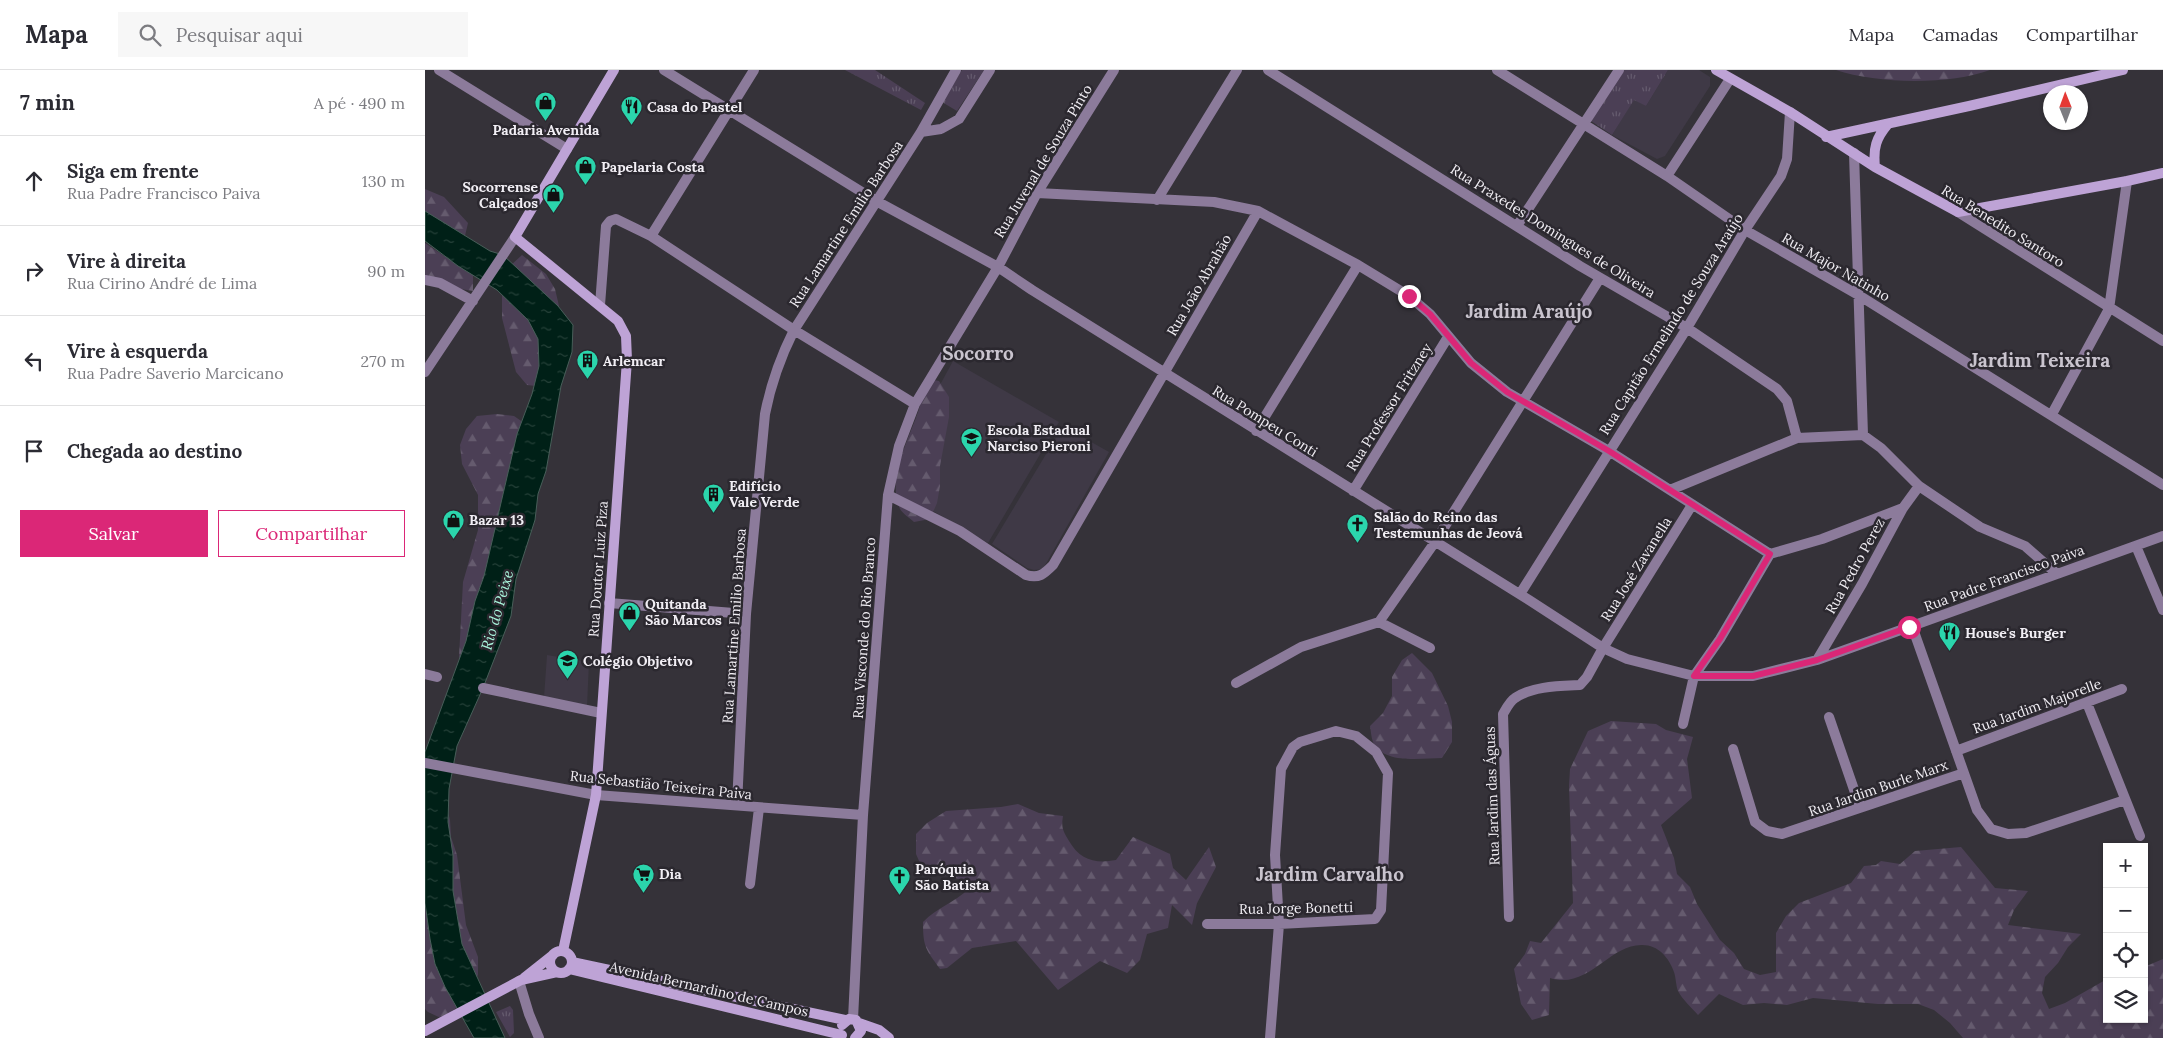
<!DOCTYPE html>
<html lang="pt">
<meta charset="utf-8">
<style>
:root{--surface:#fff;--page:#f7f7f7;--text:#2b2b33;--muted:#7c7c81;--line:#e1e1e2;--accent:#db2777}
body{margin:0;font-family:Lora,serif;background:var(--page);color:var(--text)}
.controls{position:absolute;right:15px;bottom:15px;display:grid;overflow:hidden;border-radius:0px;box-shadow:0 1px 4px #0004}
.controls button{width:45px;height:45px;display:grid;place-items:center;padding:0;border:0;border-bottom:1px solid var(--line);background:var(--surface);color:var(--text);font:25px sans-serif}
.compass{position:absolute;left:1618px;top:15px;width:45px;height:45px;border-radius:50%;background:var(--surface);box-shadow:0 1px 4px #0004;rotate:359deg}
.stop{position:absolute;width:15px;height:15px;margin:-11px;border:4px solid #db2777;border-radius:50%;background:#fff}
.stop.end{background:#db2777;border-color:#fff;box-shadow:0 1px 5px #0008}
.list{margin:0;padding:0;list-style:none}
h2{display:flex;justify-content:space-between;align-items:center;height:65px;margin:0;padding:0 20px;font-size:21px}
h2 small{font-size:16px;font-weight:400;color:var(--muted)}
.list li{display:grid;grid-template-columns:32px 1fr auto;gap:15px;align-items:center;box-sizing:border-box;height:90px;padding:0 20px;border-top:1px solid var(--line)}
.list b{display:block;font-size:19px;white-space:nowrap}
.list p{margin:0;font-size:16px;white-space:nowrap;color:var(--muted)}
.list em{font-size:16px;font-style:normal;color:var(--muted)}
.actions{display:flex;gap:10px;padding:15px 20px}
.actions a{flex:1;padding:11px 0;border:1px solid var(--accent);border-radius:0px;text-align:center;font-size:18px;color:var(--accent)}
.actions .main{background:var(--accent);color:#fff}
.icon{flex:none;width:28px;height:28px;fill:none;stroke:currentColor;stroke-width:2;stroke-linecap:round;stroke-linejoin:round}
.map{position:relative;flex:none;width:1738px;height:968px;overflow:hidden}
header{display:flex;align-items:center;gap:30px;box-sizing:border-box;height:70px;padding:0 25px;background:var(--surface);border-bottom:1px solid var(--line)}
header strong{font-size:24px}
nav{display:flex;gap:28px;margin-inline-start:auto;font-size:18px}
.search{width:350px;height:45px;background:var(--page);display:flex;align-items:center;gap:12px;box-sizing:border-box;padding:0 18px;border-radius:0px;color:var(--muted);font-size:19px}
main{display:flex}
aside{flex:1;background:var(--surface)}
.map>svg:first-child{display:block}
.built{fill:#3f3946}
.forest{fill:url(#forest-firs)}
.park{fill:url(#park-tufts)}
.water{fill:url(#water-ripples);stroke:#485e59}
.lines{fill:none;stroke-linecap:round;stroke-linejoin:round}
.street{stroke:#8c7b9b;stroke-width:10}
.secondary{stroke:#bea3d6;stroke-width:10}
.route{stroke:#db2777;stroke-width:6}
.labels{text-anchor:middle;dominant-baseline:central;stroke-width:5;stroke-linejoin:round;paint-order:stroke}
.poi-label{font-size:14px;font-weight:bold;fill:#f1eef4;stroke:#2b282f;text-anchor:start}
.street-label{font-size:14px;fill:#f1eef4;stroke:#2b282f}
.water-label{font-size:15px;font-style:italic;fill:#aaf6dd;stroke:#2b282f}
.district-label{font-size:19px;font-weight:bold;fill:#c9c4ce;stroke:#2b282f}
</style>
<header>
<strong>Mapa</strong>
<div class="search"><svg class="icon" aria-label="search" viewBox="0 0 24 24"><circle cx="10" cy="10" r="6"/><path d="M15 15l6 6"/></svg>Pesquisar aqui</div>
<nav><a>Mapa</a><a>Camadas</a><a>Compartilhar</a></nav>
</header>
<main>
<aside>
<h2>7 min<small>A pé · 490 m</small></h2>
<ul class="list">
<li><svg class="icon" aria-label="ahead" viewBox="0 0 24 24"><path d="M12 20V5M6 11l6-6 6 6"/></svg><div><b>Siga em frente</b><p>Rua Padre Francisco Paiva</p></div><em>130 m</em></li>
<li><svg class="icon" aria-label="right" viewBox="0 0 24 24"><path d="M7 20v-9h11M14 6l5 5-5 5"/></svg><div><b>Vire à direita</b><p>Rua Cirino André de Lima</p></div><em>90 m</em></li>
<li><svg class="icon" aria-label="left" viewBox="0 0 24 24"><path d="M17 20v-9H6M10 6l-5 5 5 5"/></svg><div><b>Vire à esquerda</b><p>Rua Padre Saverio Marcicano</p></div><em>270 m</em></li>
<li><svg class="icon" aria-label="arrive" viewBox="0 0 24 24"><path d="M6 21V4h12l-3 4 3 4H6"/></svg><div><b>Chegada ao destino</b></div></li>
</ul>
<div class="actions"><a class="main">Salvar</a><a>Compartilhar</a></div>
</aside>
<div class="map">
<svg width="1738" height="968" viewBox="0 0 1738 968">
<defs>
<pattern id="forest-firs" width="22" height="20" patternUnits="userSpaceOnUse" patternTransform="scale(1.25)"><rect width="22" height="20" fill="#4b3f55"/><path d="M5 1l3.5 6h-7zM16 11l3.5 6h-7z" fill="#655b6e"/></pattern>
<pattern id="park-tufts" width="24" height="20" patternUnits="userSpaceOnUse" patternTransform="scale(1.25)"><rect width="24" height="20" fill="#4b3f55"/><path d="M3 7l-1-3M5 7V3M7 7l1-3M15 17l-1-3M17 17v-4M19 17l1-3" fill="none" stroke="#655b6e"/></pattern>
<pattern id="water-ripples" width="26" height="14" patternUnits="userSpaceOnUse" patternTransform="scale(1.25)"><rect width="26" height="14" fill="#002017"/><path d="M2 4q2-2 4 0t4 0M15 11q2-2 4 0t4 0" fill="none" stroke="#264139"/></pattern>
</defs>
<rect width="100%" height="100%" fill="#353239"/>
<path class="built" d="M 1243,0 L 1274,0 L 1285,7 L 1285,16 L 1240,86 L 1232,89 L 1187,65 L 1209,29 L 1221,36 Z
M 528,291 L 634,352 L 563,473 L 477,423 L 485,370 Z
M 638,356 L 684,382 L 618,499 L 609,500 L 602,498 L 567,474 Z
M 122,585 L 164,592 L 162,637 L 119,627 Z"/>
<path class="forest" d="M 1411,0 L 1565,0 C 1525,15 1452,14 1411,0 Z
M 0,119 L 19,127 L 43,153 L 39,170 L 0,152 Z
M 0,173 L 19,186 L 34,192 L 48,203 L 48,221 L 30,218 L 0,207 Z
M 97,185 L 121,204 L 130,219 L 134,236 L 135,289 L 120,317 L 102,315 L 91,302 L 77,248 L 77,213 L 84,197 Z
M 503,309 L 514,311 L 524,327 L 524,347 L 515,396 L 515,416 L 512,433 L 505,449 L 489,452 C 485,448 478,444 475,439 C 461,407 485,368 494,339 C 497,329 499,319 503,309 Z
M 72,344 L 89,346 L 102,355 L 39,606 L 34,587 L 38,512 L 53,460 L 53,425 L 37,394 L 35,375 L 41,359 L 52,346 Z
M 987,583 L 1007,603 L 1023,636 L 1027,652 L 1027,672 L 1017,688 C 996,688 959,695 948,672 C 946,667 946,661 945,656 L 958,643 L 967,626 L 967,607 L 977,590 Z
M 1186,651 L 1231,654 L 1241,660 L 1268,667 L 1262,689 L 1267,728 L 1236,755 L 1249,788 L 1252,804 L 1265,817 L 1272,834 L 1295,870 L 1309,883 L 1319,899 L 1335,905 L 1351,902 L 1351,863 L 1361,846 L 1374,833 L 1426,813 L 1439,796 L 1451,795 L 1456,791 L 1475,794 L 1490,781 L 1536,777 L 1570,818 L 1603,821 L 1589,840 L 1583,855 L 1656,864 L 1643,877 L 1633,893 L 1620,907 L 1617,923 L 1624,939 L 1640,933 L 1682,909 L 1682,949 L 1719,949 L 1719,897 L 1738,889 L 1738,968 L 1538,968 L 1525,953 L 1509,940 L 1493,934 L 1453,934 L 1388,928 L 1362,935 L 1339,933 L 1318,935 L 1294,924 L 1273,945 C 1267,938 1257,929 1253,921 C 1251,916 1251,908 1249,902 C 1244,887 1232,874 1216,875 C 1184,875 1163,920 1125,908 L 1124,945 L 1107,950 L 1096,934 L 1089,899 L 1100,884 L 1105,871 L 1116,873 L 1148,833 L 1144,716 L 1145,699 L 1163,661 Z
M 0,703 L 16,715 L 25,750 L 26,767 L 32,785 L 41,855 L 53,887 L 53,905 L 31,938 L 18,949 L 3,942 L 0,939 Z
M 593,734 L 614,743 L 638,746 C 636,758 638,761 644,771 C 655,790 670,794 691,790 L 708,767 L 745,784 L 748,798 L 761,810 L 784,777 L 791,797 L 772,833 L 767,855 L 747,835 L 743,858 L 722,864 L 715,890 L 702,903 L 675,891 L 633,920 L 591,871 L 547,878 L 522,898 L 515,899 C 501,879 498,878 498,852 C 513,837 528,833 544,819 L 538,810 L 498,800 L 491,784 L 491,764 L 502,753 L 521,741 L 576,737 Z"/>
<path class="park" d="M 420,0 L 450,0 L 500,33 L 496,40 Z
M 537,0 L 559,0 L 532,41 L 517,32 Z
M 1198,0 L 1243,0 L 1221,36 L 1209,30 L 1187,65 L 1166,51 Z
M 85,936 L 88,940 L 89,963 L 85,967 L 71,942 Z"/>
<path class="water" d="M 0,141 L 65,181 L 78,185 L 133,236 L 148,255 L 147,282 L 136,316 L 121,401 L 113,424 L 110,450 L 91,509 L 86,546 L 58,618 L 32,676 L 24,719 L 23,752 L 28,785 L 28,821 L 37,874 L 80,968 L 49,968 L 20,917 L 10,894 L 5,869 L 0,833 L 0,682 L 41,571 L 50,531 L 59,506 L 92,364 L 107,324 L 114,296 L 113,269 L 103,250 L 72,220 L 33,196 L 0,171 Z"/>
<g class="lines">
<path class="street" d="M 14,0 L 142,79
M 239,0 L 453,132 L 573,197 L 607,220 L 1104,530 L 1178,578 L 1202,589 L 1269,606 L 1328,606 L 1392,590 L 1738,466
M 843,0 L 1155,196 L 1262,258 L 1352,319 L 1362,331 L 1372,368
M 1072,0 L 1242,106 L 1320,160 L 1435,226 L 1738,415
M 496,62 L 516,59 L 534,49 L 565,0
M 1429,83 L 1438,365
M 1242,106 L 1305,9
M 612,123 L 789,132 L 833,141 L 933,195 L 984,226 L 1005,244 L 1046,293 L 1082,322 L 1184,381 L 1345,484 L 1397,469 L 1478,438
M 732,130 L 812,0
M 1533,142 L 1738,271
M 1092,156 L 1194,0
M 226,166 L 329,0
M 0,210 L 15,213 L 48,231
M 175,235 L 181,156 L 185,151 L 191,149 L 226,166 L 369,260 L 490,334
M 0,302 L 90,167
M 1627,344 L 1684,239 L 1702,111
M 831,361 L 933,195
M 1245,420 L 1372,368 L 1438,365 L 1456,378 L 1494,416 L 1555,457 L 1600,476 L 1632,504
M 928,421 L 1023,267
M 463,425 L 535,461 L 601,505 C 614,509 619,504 628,495 L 833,141
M 1711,476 L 1738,540
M 1095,524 L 1262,258 L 1320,160 L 1356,106 L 1362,89 L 1365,42
M 184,533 L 321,544
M 954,552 L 1010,472 L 1175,208
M 1487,556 L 1552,740 L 1566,759 L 1583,764 L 1601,763 L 1700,730
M 1392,590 L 1437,514 L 1478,438 L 1494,416
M 0,604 L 12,607
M 811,613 L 876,577 L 954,552 L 1005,578
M 58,618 L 176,643
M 1662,633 L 1715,766
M 1404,647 L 1435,737
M 1258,654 L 1269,606 L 1295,569 L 1345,484
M 1308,679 L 1330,752 L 1342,761 L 1357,764 L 1539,703
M 1531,681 L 1697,619
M 0,693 L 171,725 L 438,745
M 312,735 L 321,544 L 340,344 C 346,313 355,288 369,260 L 496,62 L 531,0
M 325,814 L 334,738
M 1084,847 L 1078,644 C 1081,639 1085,631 1090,628 C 1108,616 1134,616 1155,615 L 1162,607 L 1178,578 L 1267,435
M 782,854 L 854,854 L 950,849 L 956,840 L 963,703 L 951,682 L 931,666 L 911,661 L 875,672 L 868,677 L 856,699 L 850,785 L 854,854 L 845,968
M 94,911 L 104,944 L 114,968
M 428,949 L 438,745 L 463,425 L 474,376 L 490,334 L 573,197 L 612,123 L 689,0"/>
<path class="secondary" d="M 1291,0 L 1365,42 L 1450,97 L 1533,142 L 1702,111 L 1738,103
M 1401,67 L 1544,36 L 1698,0
M 1450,97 C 1448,78 1451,68 1463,54
M 138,881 L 171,725 L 202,290 L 201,266 L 193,251 L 90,167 L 189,0
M125 892a11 11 0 1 1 22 0a11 11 0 1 1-22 0Z
M 147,892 L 420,950
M 144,899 L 417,965
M 99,908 L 128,885
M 434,953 L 454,960 L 464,968
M 417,955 L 424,949 L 431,950 L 436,961 L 430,968
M 0,961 L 96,910 L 132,902"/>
</g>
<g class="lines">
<path class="route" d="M 984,226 L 1005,244 L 1046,293 L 1082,322 L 1184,381 L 1345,484 L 1295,569 L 1269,606 L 1328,606 L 1392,590 L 1484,557"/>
</g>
<defs>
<symbol id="shop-pin" viewBox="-11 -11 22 30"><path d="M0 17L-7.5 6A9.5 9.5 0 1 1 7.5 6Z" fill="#2bd5ac" stroke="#2b282f"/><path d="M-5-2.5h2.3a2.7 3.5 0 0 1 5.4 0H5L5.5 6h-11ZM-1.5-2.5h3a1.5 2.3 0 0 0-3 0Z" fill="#111"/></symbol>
<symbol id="restaurant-pin" viewBox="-11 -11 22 30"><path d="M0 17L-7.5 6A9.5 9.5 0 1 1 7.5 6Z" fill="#2bd5ac" stroke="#2b282f"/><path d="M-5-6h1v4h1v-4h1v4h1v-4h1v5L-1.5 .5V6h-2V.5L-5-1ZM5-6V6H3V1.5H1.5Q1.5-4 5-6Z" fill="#111"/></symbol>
<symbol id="building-pin" viewBox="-11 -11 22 30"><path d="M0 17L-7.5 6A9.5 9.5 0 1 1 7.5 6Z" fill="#2bd5ac" stroke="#2b282f"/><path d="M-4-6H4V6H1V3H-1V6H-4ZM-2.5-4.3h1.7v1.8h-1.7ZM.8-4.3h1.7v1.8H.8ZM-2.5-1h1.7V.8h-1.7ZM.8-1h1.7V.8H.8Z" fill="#111"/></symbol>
<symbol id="school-pin" viewBox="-11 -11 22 30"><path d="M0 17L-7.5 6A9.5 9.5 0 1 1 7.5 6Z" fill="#2bd5ac" stroke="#2b282f"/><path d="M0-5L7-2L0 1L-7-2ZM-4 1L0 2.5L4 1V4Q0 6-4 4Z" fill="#111"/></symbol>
<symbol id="church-pin" viewBox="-11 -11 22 30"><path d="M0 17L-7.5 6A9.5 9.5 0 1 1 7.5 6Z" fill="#2bd5ac" stroke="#2b282f"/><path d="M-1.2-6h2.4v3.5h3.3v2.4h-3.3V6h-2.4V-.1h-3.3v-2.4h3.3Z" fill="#111"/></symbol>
<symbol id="supermarket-pin" viewBox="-11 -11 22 30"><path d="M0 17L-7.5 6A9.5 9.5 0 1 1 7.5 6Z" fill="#2bd5ac" stroke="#2b282f"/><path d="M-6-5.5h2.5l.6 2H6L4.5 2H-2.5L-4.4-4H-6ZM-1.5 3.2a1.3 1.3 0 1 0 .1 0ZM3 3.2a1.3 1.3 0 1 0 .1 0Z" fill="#111"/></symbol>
</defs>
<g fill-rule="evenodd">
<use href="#shop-pin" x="108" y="20" width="25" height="34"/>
<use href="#restaurant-pin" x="194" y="24" width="25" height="34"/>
<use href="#shop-pin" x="148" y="84" width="25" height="34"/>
<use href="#shop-pin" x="116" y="112" width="25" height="34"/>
<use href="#building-pin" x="150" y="278" width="25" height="34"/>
<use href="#school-pin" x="534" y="356" width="25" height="34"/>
<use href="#building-pin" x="276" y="412" width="25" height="34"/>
<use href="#shop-pin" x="16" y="438" width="25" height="34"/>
<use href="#church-pin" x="920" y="442" width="25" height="34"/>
<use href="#shop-pin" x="192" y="530" width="25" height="34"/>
<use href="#restaurant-pin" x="1512" y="550" width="25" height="34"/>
<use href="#school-pin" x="130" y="578" width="25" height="34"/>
<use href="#supermarket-pin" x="206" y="792" width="25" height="34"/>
<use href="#church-pin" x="462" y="794" width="25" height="34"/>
</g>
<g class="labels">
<g class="poi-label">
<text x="222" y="37">Casa do Pastel</text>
<text x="121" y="60" text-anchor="middle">Padaria Avenida</text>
<text x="176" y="97">Papelaria Costa</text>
<text x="113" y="117" text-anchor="end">Socorrense<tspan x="113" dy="16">Calçados</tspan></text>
<text x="178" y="291">Arlemcar</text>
<text x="562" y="360">Escola Estadual<tspan x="562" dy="16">Narciso Pieroni</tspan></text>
<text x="304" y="416">Edifício<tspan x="304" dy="16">Vale Verde</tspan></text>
<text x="949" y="447">Salão do Reino das<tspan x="949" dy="16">Testemunhas de Jeová</tspan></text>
<text x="44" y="450">Bazar 13</text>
<text x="220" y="534">Quitanda<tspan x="220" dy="16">São Marcos</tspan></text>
<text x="1540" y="563">House's Burger</text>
<text x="158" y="591">Colégio Objetivo</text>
<text x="490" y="799">Paróquia<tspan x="490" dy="16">São Batista</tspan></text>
<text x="234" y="804">Dia</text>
</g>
<g class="street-label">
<text transform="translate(618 91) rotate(-59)">Rua Juvenal de Souza Pinto</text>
<text transform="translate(421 154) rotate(-57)">Rua Lamartine Emilio Barbosa</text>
<text transform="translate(1578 156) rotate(32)">Rua Benedito Santoro</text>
<text transform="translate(1128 161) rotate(32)">Rua Praxedes Domingues de Oliveira</text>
<text transform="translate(1411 197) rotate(30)">Rua Major Natinho</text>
<text transform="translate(774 215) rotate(-60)">Rua João Abrahão</text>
<text transform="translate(1246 254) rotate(-58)">Rua Capitão Ermelindo de Souza Araújo</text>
<text transform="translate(964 337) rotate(-58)">Rua Professor Fritzney</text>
<text transform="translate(840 351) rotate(32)">Rua Pompeu Conti</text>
<text transform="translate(1430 496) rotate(-61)">Rua Pedro Perez</text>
<text transform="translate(173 499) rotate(-86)">Rua Doutor Luiz Piza</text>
<text transform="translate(1211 499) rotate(-58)">Rua José Zavanella</text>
<text transform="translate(1579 508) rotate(-20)">Rua Padre Francisco Paiva</text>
<text transform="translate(309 556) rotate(-86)">Rua Lamartine Emilio Barbosa</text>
<text transform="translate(439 558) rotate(-86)">Rua Visconde do Rio Branco</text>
<text transform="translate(1612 636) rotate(-20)">Rua Jardim Majorelle</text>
<text transform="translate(236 715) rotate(6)">Rua Sebastião Teixeira Paiva</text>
<text transform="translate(1453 718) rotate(-19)">Rua Jardim Burle Marx</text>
<text transform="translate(1067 726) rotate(-92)">Rua Jardim das Águas</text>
<text transform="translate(871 838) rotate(-1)">Rua Jorge Bonetti</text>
<text transform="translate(284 919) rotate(13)">Avenida Bernardino de Campos</text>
</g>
<g class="water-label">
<text transform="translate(72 540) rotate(-74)">Rio do Peixe</text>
</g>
<g class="district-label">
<text x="1104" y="241">Jardim Araújo</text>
<text x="553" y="283">Socorro</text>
<text x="1615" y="290">Jardim Teixeira</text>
<text x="905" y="804">Jardim Carvalho</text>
</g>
</g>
</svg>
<div class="controls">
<button>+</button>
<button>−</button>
<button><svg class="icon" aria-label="locate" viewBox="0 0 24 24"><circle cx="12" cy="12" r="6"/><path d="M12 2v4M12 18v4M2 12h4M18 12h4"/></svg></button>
<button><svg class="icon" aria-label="layers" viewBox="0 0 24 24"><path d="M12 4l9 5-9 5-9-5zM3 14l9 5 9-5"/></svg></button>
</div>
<svg class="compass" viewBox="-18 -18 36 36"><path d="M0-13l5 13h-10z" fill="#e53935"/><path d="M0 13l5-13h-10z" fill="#7c7c81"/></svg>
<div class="stop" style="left:1484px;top:557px"></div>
<div class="stop end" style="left:984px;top:226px"></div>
</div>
</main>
